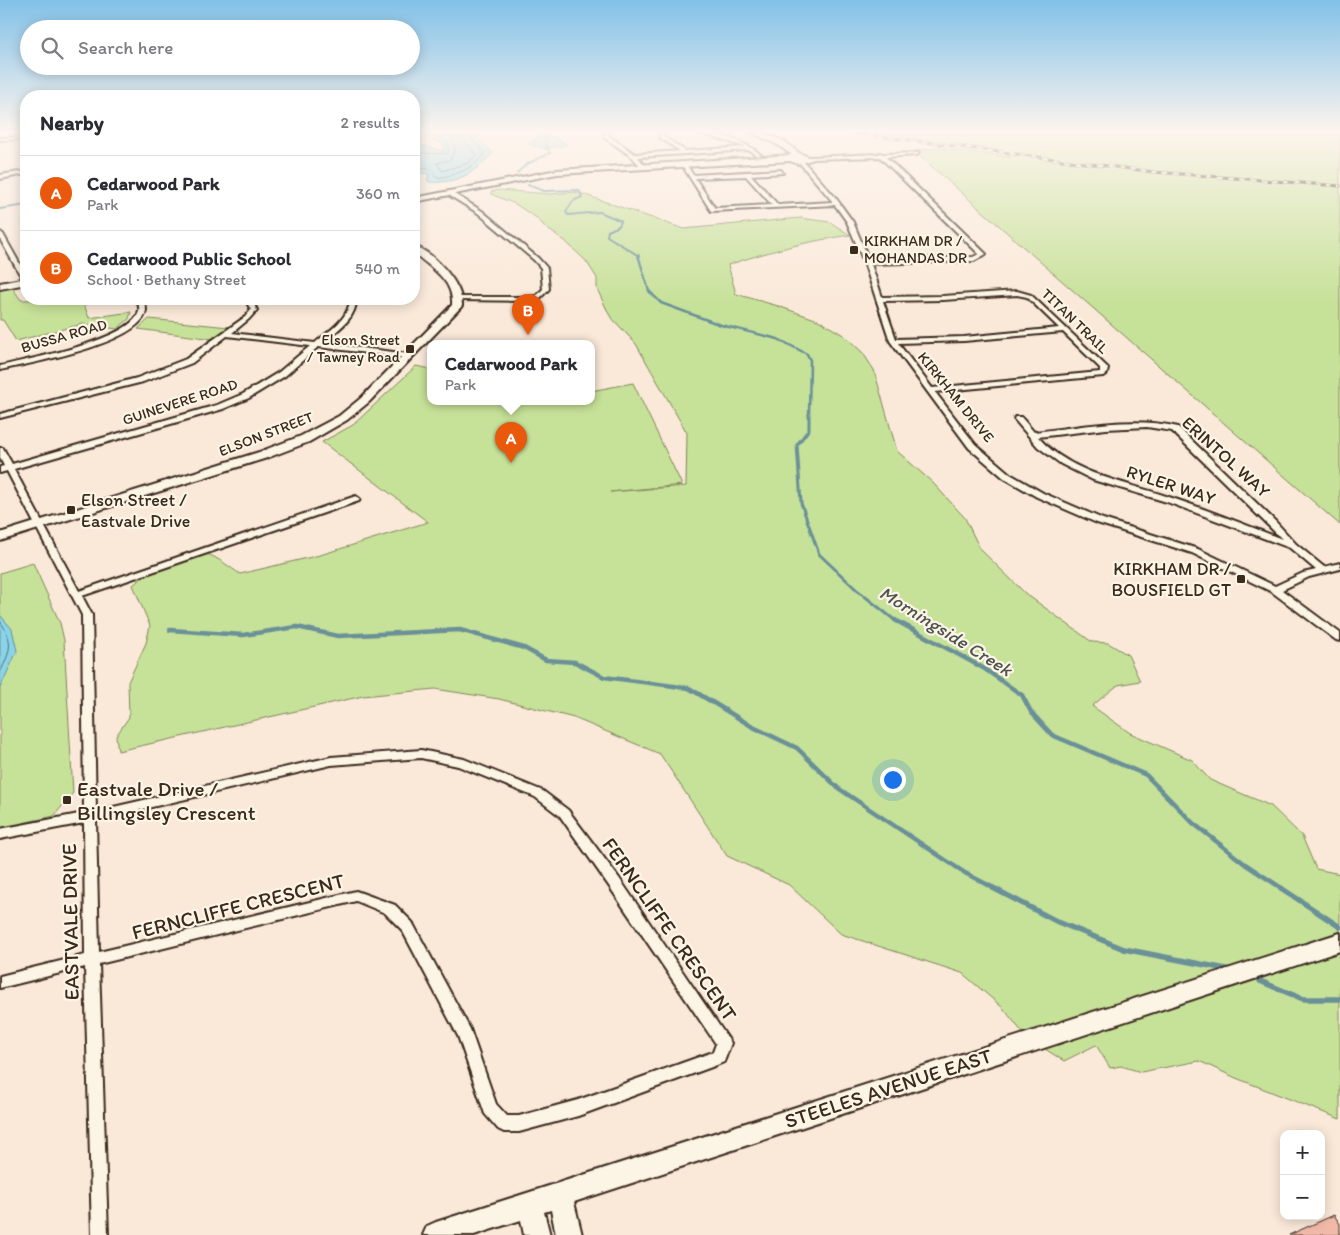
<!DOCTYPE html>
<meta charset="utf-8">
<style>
:root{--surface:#fff;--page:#f7f7f7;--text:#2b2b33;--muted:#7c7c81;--line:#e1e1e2;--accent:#ea580c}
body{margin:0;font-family:Itim,sans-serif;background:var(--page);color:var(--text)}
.controls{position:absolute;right:15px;bottom:15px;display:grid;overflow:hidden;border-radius:10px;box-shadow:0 2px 12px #0003}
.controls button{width:45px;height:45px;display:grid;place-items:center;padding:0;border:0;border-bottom:1px solid var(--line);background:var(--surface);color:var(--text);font:25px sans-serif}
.you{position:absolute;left:892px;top:779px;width:18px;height:18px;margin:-12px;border:4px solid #fff;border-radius:50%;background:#1a73e8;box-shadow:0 0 0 8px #1a73e833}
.badge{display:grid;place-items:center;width:32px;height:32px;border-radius:50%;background:var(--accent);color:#fff;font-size:16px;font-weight:700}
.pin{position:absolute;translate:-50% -41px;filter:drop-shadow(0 1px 2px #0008)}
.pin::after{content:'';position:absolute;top:26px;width:18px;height:15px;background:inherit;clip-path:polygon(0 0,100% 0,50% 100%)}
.popup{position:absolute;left:427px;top:340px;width:168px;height:65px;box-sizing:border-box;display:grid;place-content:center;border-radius:10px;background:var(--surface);filter:drop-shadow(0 1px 4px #0005);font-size:16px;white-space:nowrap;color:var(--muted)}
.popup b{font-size:19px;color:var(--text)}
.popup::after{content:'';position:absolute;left:50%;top:100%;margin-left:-10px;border:10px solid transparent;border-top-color:var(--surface)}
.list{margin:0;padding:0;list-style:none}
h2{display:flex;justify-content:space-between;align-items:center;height:65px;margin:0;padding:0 20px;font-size:21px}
h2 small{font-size:16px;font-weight:400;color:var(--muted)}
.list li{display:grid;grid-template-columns:32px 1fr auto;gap:15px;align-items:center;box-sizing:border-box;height:75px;padding:0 20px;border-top:1px solid var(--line)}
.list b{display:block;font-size:19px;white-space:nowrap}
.list p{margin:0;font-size:16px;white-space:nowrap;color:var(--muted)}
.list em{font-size:16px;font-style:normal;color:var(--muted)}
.icon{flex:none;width:28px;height:28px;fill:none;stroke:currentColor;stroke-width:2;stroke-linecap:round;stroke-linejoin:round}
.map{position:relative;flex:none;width:1340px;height:1235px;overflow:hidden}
.search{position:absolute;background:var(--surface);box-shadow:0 2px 12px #0003;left:20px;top:20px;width:400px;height:55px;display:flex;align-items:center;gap:12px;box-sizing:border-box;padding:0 18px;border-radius:28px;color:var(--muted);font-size:19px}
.panel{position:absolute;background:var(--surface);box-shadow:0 2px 12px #0003;left:20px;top:90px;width:400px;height:215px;border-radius:20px}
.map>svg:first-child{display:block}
.green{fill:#c6e198;stroke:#80865b}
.water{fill:#89d4e9;stroke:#6a9098}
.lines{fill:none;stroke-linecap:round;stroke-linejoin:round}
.shore{stroke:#5a6e6f;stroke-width:1}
.stream-far4{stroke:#6a9098;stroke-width:2}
.stream-far3{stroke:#6a9098;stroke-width:2.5}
.stream-far2{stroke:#6a9098;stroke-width:3}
.stream-far1{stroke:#6a9098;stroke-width:4.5}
.stream{stroke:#6a9098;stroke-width:5.5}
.building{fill:#f1b9a8;stroke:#3b2a1e}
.street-casing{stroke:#3b2a1e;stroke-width:4}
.secondary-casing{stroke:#3b2a1e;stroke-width:4}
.street{fill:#fcf5e5;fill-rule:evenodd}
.secondary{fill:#fcf5e5;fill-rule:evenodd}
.rail-casing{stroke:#3b2a1e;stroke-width:3}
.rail{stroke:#fcf5e5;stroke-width:2;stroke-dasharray:5.5;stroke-linecap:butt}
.poi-dot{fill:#3b2a1e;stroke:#fcf5e5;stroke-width:2}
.labels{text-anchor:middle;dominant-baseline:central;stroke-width:4.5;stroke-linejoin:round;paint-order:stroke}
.far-poi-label{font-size:15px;fill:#3b2a1e;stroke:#fcf5e5;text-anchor:start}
.far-street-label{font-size:15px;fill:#3b2a1e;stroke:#fcf5e5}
.street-label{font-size:18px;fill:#3b2a1e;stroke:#fcf5e5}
.poi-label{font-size:18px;fill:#3b2a1e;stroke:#fcf5e5;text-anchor:start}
.water-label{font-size:19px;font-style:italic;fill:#4e5451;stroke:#fcf5e5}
.near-poi-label{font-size:21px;fill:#3b2a1e;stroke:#fcf5e5;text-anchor:start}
.near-street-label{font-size:21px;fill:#3b2a1e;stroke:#fcf5e5}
</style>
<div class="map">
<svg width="1340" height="1235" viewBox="0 0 1340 1235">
<rect width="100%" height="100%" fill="#fae9d9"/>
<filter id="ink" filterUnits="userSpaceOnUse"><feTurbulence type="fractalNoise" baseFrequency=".02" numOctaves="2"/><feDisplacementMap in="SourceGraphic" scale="10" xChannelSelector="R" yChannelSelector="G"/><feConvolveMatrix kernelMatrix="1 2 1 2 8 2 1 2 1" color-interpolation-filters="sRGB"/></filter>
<g filter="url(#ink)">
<path class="green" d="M 867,132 L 1340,132 L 1340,525 L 914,151 L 937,148 L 1010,157 L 1003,151 Z
M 498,190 L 550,194 L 577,192 L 684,229 L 800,218 L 830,222 L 850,235 C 808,241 769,251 728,265 L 736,294 L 778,306 L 818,320 L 845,336 L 863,353 L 874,370 L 897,451 L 933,483 L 965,518 L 980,549 L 1026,594 L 1092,642 L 1108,643 L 1128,655 L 1140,681 L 1118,685 L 1092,706 L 1130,733 L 1192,760 L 1210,780 L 1271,806 L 1302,836 L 1316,869 L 1340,874 L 1340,1119 L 1236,1078 L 1199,1061 L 1141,1072 L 1121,1066 L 1110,1068 L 1096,1045 L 1064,1061 L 1026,1037 L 1003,1008 L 962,973 L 841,934 L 789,885 L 727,856 L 660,754 L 574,718 L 499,699 L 435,689 L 363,696 L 118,751 L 116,736 L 129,717 L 128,682 L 146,643 L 150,626 L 133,585 C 153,569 179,549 207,554 C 217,557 231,568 240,574 L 320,555 L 428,522 L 322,442 L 353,425 L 416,366 L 431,369 L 431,402 L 591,402 L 591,391 L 633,383 L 682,485 L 610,492 L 686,486 L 687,433 L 636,344 L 610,316 L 597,289 L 597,278 L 586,261 L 565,241 L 546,228 L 537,218 L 515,204 L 491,194 L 491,192 Z
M 11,286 L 21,300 L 82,299 L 89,318 L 131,312 L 129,319 L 117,329 L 83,324 L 16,341 L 3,320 L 0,320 L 0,288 Z
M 149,319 L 229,327 L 213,339 L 138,329 Z
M 33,563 L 60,623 L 64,640 L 73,793 L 54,816 L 0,828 L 0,573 Z"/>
<path class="water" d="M 433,132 L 479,132 L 474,135 L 493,153 C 474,173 458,184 429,182 L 427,180 L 429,174 L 414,172 L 414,148 L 420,145 L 444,151 L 443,144 L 425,137 Z
M 540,136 L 550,136 L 566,143 L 566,145 L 545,149 L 528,144 Z
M 0,615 L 12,629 L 17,651 L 0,688 Z"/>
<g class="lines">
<path class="shore" d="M 443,132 L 452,138 L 455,150 L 450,160 L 437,163 L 442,171 L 468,163 L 476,155 L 465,141 L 464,132
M 414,153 L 447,154 L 449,150 L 447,142 L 434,135 L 433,132
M 414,167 L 431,169 L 437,178 C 457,175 473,169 485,153 L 471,138 L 470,132
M 0,621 C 15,643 10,651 0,673"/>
<path class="stream-far4" d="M 517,173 L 527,164 L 550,153 L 545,143 L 549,132
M 528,185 L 544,191 L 579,190 L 582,197 L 573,201 L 566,212 L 568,215 L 600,212 L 621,221 L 619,226 L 608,231 L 607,236 L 639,256
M 0,209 L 26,205"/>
<path class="stream-far3" d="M 638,255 L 649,291 L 661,303 L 721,325 L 778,339 L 807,354 L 810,360 L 809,415"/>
<path class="stream-far2" d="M 809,414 L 809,429 L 797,445 L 801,503 L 819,554 L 857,590 L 897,622"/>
<path class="stream-far1" d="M 895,620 L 983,668 L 1022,695 L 1031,712 L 1052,735 L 1146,775 L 1193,823 L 1245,864 L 1283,889
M 170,630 L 243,635 L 297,627 L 338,636 L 460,630 L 524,648 L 546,660 L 575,662 L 604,677 L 689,688 L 753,727 L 797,748 L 838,788 L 965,873 L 996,889"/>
<path class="stream" d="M 993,888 L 1058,922 L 1124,949 L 1231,970
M 1281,888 L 1340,927
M 1260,981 L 1303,999 L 1340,999"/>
</g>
<path class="building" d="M 1334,1215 L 1340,1224 L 1340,1235 L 1289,1235 Z"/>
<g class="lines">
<defs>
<path id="street" d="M 606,132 L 610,132 L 609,136 L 635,154 L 680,151 L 659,137 L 660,132 L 664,132 L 663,136 L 685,151 L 746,147 L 697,132 C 717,132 747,142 761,155 L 757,156 L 749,150 L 638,157 L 646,167 L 643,169 L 632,157 L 604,137 Z
M 26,137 L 26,139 L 0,140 L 0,138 Z
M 880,153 L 883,154 L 919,153 L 917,155 L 886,157 L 986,254 L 974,261 L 871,264 L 882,297 L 943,296 L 1017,291 L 1031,295 L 1108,368 L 1107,374 L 1103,376 L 935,392 L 975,444 L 1010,474 L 1043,493 L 1103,519 L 1198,549 L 1275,586 L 1303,573 L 1316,570 L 1290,548 L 1167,502 L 1093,480 L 1061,464 L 1038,447 L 1014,419 L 1015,417 L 1021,417 L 1034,432 C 1081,427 1132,416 1178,427 L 1275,521 L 1296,544 L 1324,567 L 1340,563 L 1340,569 L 1309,577 L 1282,590 L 1340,633 L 1340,641 L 1336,640 L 1272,592 L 1192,553 L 1097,523 L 1037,497 L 1004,478 L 969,448 L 890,341 L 864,262 L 847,222 L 835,205 L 711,211 L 682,165 L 686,164 L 693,175 L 781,170 L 783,173 L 751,175 L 778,205 L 833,202 L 799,162 L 803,161 L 835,197 L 853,222 L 869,260 L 973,257 L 979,254 L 880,157 L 810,159 L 808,158 L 810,157 L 878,154 ZM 746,176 L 772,205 L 715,208 L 695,178 ZM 1017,295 L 1027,297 L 1059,328 L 964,337 L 896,339 L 883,301 L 943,300 ZM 1063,332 L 1100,368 L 1100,372 L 932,388 L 898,343 L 964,341 ZM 1147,427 L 1172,431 L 1282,539 C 1246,525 1211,511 1175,499 C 1128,482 1073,476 1038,437 L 1106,429 Z
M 26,171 L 26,174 L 0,179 L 0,175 Z
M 447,192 L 451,192 L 482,211 L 538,258 L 547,268 L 549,289 L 540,298 L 529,301 L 457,300 L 457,298 L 459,297 L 529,297 L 536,296 L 543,289 L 541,268 L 534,260 L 478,213 L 447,194 Z
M 0,232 L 3,234 L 26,275 L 26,282 L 23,280 L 0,239 Z
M 136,299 L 142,299 C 144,302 146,306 146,310 C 144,343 27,364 0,370 L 0,366 C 25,360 137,339 139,310 C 140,306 137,302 136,299 Z
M 245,299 L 251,299 L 257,310 L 249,319 L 232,333 L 315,343 C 330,330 349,319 350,299 L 356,299 C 357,319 336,331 322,343 L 409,354 L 413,356 L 409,358 L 318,347 L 285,376 L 249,398 L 223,409 L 14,469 L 79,591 L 353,497 L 356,496 L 360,499 L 359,501 L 82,596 L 92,615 L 96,811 L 331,757 L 421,750 L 464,759 L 543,791 L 568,810 L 619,878 L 731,1043 L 724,1062 L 717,1065 L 578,1116 L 519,1132 L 504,1132 L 498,1129 L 485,1114 L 458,1036 L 402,930 L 385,913 L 356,901 L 99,964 L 108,1235 L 92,1235 L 85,967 L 0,988 L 0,976 L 85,955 L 84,823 L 0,839 L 0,829 L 84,813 L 82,615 L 7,471 L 0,473 L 0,467 L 4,466 L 0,458 L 0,448 L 3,448 L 12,464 L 217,405 L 243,394 L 279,372 L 310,346 L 227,336 L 192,363 L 143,382 L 0,418 L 0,414 L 137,378 L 186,359 L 245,317 L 251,310 ZM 421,758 L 458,766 L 535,797 L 560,816 L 609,886 L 716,1044 L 713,1052 L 578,1100 L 519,1116 L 507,1116 L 496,1104 L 470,1029 L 412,922 L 395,905 L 356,891 L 99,952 L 96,820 L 331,765 Z"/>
<path id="secondary" d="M 751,132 L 760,132 L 784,141 L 799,153 L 814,159 L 798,164 L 790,161 L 557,174 L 414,202 L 414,198 L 557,170 L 792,155 L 778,145 Z
M 414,246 C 434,253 463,284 462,306 L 369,402 L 347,420 L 309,442 L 267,458 L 0,541 L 0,533 L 259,452 L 301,436 L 339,416 L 361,398 L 452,305 C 454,280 431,268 414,253 Z
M 26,278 L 26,284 L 0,289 L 0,283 Z
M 1340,933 L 1340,951 L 574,1202 L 582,1235 L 556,1235 L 551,1210 L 544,1212 L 550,1235 L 524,1235 L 521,1220 L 474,1235 L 423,1235 L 427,1226 L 436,1222 Z"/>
</defs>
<use href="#street" class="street-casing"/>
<use href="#secondary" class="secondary-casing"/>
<use href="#street" class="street"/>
<use href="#secondary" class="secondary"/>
<defs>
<path id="rail" d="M 846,132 L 1154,172 L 1340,186"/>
</defs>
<use href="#rail" class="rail-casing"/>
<use href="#rail" class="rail"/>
</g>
</g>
<linearGradient id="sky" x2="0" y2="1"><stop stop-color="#82c1e8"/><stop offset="0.43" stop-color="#fdf5ee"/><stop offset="1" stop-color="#fdf5ee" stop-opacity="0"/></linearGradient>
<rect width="1340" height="305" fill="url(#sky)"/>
<g class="poi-dot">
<rect x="849" y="245" width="10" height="10" rx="2.5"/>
<rect x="405" y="344" width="10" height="10" rx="2.5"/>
<rect x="66" y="505" width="10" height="10" rx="2.5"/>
<rect x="1236" y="574" width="10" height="10" rx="2.5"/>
<rect x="62" y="795" width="10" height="10" rx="2.5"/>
</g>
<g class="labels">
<g class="far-poi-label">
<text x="864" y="241">KIRKHAM DR /<tspan x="864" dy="17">MOHANDAS DR</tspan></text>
<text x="400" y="340" text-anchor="end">Elson Street<tspan x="400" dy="17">/ Tawney Road</tspan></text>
</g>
<g class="far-street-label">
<text transform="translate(1075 321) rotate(44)">TITAN TRAIL</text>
<text transform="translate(64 336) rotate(-16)">BUSSA ROAD</text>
<text transform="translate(956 397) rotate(51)">KIRKHAM DRIVE</text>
<text transform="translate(180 402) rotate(-18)">GUINEVERE ROAD</text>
<text transform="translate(266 434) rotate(-21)">ELSON STREET</text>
</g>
<g class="street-label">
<text transform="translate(1226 457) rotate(42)">ERINTOL WAY</text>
<text transform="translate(1171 485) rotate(18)">RYLER WAY</text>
</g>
<g class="poi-label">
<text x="81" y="500">Elson Street /<tspan x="81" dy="21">Eastvale Drive</tspan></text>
<text x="1231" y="569" text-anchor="end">KIRKHAM DR /<tspan x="1231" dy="21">BOUSFIELD GT</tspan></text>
</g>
<g class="water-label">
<text transform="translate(946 631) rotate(32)">Morningside Creek</text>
</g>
<g class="near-poi-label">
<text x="77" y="788">Eastvale Drive /<tspan x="77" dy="24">Billingsley Crescent</tspan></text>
</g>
<g class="near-street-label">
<text transform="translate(238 906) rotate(-14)">FERNCLIFFE CRESCENT</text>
<text transform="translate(70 922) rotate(-91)">EASTVALE DRIVE</text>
<text transform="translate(670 929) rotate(55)">FERNCLIFFE CRESCENT</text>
<text transform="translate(888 1088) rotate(-18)">STEELES AVENUE EAST</text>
</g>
</g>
</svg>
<div class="controls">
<button>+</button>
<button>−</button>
</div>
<div class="you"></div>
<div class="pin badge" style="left:511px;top:463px">A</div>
<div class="popup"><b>Cedarwood Park</b>Park</div>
<div class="pin badge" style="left:528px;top:335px">B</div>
<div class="search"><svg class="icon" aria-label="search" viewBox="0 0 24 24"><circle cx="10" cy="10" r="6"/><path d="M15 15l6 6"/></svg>Search here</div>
<section class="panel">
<h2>Nearby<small>2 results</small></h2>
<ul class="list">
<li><span class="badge">A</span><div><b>Cedarwood Park</b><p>Park</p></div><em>360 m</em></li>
<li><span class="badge">B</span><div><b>Cedarwood Public School</b><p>School · Bethany Street</p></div><em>540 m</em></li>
</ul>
</section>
</div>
